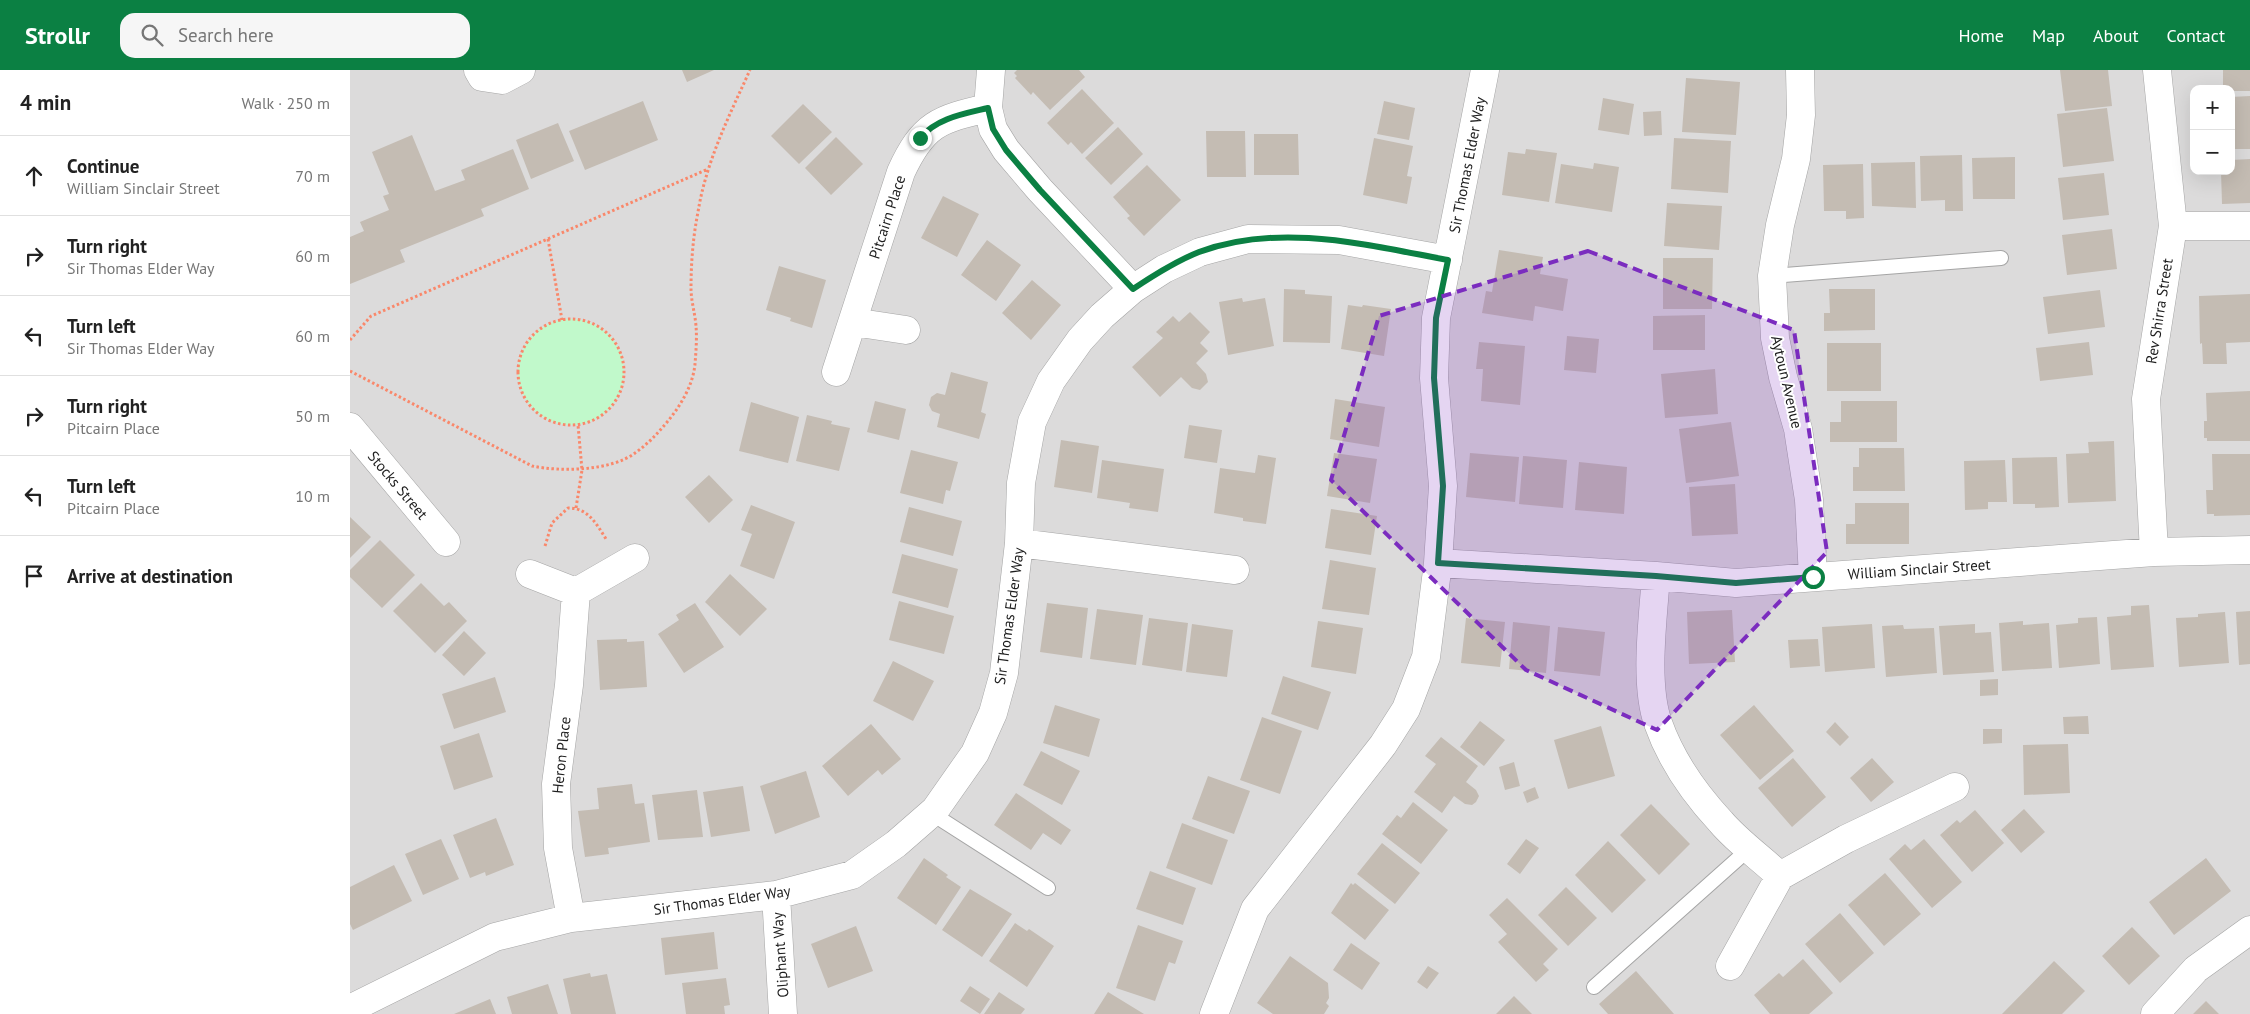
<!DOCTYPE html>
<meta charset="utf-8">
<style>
:root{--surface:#fff;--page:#f6f6f6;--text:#222;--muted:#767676;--line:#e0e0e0;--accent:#0b8043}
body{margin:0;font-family:"PT Sans",sans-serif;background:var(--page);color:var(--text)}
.controls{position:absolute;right:15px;top:15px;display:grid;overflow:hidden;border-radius:10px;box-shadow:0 5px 20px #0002}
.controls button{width:45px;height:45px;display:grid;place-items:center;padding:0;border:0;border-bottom:1px solid var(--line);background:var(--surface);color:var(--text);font:25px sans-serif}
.stop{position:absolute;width:15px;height:15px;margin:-11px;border:4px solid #0b8043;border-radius:50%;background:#fff}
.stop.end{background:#0b8043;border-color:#fff;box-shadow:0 1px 5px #0008}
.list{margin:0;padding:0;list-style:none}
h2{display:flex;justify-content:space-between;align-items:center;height:65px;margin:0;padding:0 20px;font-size:21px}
h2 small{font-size:16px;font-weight:400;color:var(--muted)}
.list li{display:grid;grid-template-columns:32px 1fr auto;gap:15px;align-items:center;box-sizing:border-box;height:80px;padding:0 20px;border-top:1px solid var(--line)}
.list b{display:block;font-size:19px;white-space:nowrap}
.list p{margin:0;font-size:16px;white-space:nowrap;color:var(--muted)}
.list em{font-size:16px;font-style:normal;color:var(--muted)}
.icon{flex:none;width:28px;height:28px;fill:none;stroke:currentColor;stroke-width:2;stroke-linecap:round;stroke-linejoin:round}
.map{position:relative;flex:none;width:1900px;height:944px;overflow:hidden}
header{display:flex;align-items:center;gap:30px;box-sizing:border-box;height:70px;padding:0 25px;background:var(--accent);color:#fff}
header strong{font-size:24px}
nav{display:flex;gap:28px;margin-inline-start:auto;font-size:18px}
.search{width:350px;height:45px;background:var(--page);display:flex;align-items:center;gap:12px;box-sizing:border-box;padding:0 18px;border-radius:15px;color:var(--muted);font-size:19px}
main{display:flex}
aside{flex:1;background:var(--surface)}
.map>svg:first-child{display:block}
.residential{fill:#dcdbdb;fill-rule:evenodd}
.park{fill:#c1f9cb}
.building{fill:#c4bcb3}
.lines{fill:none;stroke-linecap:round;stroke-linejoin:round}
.service-casing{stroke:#a5a5a5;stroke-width:16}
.minor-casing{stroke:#a5a5a5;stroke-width:29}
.path{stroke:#f9886b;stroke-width:3;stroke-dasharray:2.5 2.5;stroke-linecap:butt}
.service{stroke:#fff;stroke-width:14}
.minor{stroke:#fff;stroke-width:28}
.route{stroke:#0b8043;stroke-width:6}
.marked{fill:#7b2cbf;fill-opacity:0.2;stroke:#7b2cbf;stroke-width:4;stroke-dasharray:10 6;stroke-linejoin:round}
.labels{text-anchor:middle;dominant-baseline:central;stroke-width:4;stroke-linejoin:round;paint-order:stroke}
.street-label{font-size:15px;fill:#1e1e1e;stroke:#fff}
</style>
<header>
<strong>Strollr</strong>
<div class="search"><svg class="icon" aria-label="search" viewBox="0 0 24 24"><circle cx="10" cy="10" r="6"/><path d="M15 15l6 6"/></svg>Search here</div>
<nav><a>Home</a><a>Map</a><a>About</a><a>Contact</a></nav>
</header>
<main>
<aside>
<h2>4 min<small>Walk · 250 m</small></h2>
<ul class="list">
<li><svg class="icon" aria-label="ahead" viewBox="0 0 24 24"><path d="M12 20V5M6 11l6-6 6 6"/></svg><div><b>Continue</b><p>William Sinclair Street</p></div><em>70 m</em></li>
<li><svg class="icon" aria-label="right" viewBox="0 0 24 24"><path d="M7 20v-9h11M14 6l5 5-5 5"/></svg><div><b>Turn right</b><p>Sir Thomas Elder Way</p></div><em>60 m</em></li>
<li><svg class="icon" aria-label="left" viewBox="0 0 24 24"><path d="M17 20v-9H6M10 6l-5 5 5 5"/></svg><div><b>Turn left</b><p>Sir Thomas Elder Way</p></div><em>60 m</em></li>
<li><svg class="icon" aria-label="right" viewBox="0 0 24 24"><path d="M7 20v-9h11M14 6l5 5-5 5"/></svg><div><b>Turn right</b><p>Pitcairn Place</p></div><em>50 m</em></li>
<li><svg class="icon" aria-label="left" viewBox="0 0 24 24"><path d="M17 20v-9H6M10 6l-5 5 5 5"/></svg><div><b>Turn left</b><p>Pitcairn Place</p></div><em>10 m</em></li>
<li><svg class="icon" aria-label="arrive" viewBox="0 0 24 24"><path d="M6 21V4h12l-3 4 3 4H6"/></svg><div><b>Arrive at destination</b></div></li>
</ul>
</aside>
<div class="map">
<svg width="1900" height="944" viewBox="0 0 1900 944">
<rect width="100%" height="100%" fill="#efede4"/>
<path class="residential" d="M 0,0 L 1900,0 L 1900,944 L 0,944 ZM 1844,19 L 1881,19 L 1881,101 L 1844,101 Z"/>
<path class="park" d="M168 302a53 53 0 1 1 106 0a53 53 0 1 1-106 0Z"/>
<path class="building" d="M 332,0 L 364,0 L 337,12 Z
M 667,0 L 729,0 L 735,7 L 700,40 L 683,22 L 681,25 L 665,8 L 667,6 L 664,3 Z
M 1710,0 L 1758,0 L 1762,36 L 1715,41 Z
M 1873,0 L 1900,0 L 1900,21 L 1881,21 L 1881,19 L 1873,19 Z
M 1336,8 L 1390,12 L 1386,65 L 1332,62 Z
M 732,19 L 764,53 L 732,84 L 721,72 L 718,75 L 697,53 Z
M 1900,26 L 1900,79 L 1881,79 L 1881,27 Z
M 1253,28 L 1284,34 L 1279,65 L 1248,60 Z
M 293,31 L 308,70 L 235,100 L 219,61 Z
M 1034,31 L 1065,38 L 1059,70 L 1027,64 Z
M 453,34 L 482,62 L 449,94 L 421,66 Z
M 1757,38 L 1764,91 L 1713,97 L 1707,44 Z
M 1311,41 L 1312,65 L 1294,66 L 1293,42 Z
M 208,53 L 224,91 L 181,109 L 166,70 Z
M 768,57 L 793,84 L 761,115 L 735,88 Z
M 856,61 L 895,61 L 896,107 L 857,107 Z
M 904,64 L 948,64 L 949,105 L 904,105 Z
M 62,65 L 85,121 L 115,110 L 111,100 L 163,79 L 179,119 L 131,139 L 134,146 L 50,180 L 55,192 L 0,214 L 0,167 L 14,161 L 10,152 L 39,140 L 33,126 L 39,124 L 22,82 Z
M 486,67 L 513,94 L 481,125 L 455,98 Z
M 1024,68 L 1063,76 L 1057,106 L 1062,107 L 1057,134 L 1013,125 Z
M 1324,68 L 1381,71 L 1378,123 L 1321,119 Z
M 1176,79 L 1207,83 L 1199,132 L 1152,125 L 1158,82 L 1175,84 Z
M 1612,85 L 1613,141 L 1595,141 L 1595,130 L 1571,131 L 1570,86 Z
M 1665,87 L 1665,129 L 1623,129 L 1622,88 Z
M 1900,89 L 1900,133 L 1872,134 L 1871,101 L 1881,101 L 1881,90 Z
M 1565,92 L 1566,138 L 1522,136 L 1521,93 Z
M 1244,93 L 1269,97 L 1262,142 L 1205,133 L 1211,94 L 1243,99 Z
M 1513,94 L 1514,148 L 1496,149 L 1496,141 L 1474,141 L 1473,95 Z
M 797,95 L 831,130 L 794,166 L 777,148 L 780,146 L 763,127 Z
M 1754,103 L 1759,145 L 1713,150 L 1708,108 Z
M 593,126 L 629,144 L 607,187 L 571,168 Z
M 1317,133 L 1372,136 L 1369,180 L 1314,176 Z
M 1762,159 L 1767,199 L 1717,205 L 1712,165 Z
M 637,170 L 671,195 L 646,231 L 611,205 Z
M 1149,180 L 1193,187 L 1190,204 L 1218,209 L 1213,241 L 1185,236 L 1183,251 L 1132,243 L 1136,221 L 1142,222 Z
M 1313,188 L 1363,188 L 1362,239 L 1313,239 Z
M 429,196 L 476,210 L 462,258 L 440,251 L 441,248 L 416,240 Z
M 682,210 L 711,235 L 681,270 L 652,243 Z
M 934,219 L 955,220 L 955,224 L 982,226 L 980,273 L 933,272 Z
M 1479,219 L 1525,219 L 1525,260 L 1474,261 L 1474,243 L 1480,243 Z
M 1750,220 L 1755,257 L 1698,264 L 1693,227 Z
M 1900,224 L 1900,272 L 1876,273 L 1877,294 L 1853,294 L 1852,273 L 1850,274 L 1849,226 Z
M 892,228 L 893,232 L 915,228 L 924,276 L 878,285 L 869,232 Z
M 998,235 L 1012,237 L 1013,235 L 1041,239 L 1034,286 L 991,279 Z
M 840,242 L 860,262 L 850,273 L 858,281 L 846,293 L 856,304 L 858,312 L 850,320 L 842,318 L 831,307 L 810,327 L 782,297 L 813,268 L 806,262 L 823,246 L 829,252 Z
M 1355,245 L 1355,280 L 1303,280 L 1303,246 Z
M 1217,266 L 1249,269 L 1246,303 L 1214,300 Z
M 1129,272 L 1175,276 L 1170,335 L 1131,331 L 1133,299 L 1126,299 Z
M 1739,272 L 1743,305 L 1690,311 L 1686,278 Z
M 1477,273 L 1531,273 L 1531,321 L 1477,321 Z
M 1365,299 L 1368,344 L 1315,348 L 1311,304 Z
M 601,302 L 638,312 L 631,342 L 636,344 L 629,369 L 587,357 L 590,344 L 582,341 L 579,335 L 581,327 L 587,323 L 595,325 Z
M 1900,321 L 1900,371 L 1857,371 L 1857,368 L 1854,368 L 1854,351 L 1857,351 L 1856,323 Z
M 985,329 L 1035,337 L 1029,377 L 980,369 Z
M 525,331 L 556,339 L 549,370 L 517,362 Z
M 1491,331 L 1547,331 L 1547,372 L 1480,372 L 1480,352 L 1491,352 Z
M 401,332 L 449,347 L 438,393 L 389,381 Z
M 457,345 L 482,351 L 481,354 L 500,358 L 489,401 L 446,391 Z
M 1381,352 L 1389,406 L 1336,413 L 1329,359 Z
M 839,355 L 872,360 L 867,393 L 834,388 Z
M 711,370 L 749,376 L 742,423 L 704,417 Z
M 1764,371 L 1766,431 L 1718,433 L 1716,384 L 1739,383 L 1738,372 Z
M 1509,378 L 1554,378 L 1555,421 L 1503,421 L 1503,397 L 1509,397 Z
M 561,380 L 608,392 L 600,421 L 596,420 L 593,434 L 550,423 Z
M 984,383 L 1027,389 L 1020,433 L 977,426 Z
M 1120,383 L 1169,387 L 1165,432 L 1116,427 Z
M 1862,384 L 1900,384 L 1900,445 L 1864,446 L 1864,444 L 1857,444 L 1856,420 L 1863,420 Z
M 908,385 L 926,388 L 916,454 L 893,451 L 893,448 L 864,443 L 870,398 L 905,403 Z
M 1173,386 L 1217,390 L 1213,438 L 1169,434 Z
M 1707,387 L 1709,437 L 1685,438 L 1685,434 L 1663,434 L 1662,388 Z
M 752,390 L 814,399 L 808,442 L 779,438 L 780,433 L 747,428 Z
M 1655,390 L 1657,432 L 1638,432 L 1638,439 L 1615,440 L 1614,391 Z
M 1229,392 L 1277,397 L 1274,444 L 1225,440 Z
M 359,405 L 383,430 L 359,453 L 335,427 Z
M 1385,414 L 1388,464 L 1342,466 L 1339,417 Z
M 1505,433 L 1559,433 L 1559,474 L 1496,474 L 1496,454 L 1505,454 Z
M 401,435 L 445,452 L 424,509 L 390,496 L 402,464 L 391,460 Z
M 559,437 L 612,451 L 603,486 L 550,472 Z
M 981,439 L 1027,446 L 1021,485 L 975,478 Z
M 0,447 L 21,467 L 0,488 Z
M 30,470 L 65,505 L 32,538 L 0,507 L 0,500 Z
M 552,484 L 608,499 L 598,538 L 542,523 Z
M 980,490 L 1026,498 L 1019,545 L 972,539 Z
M 380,504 L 417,539 L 390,566 L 355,532 Z
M 71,513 L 94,536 L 99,532 L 117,551 L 85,583 L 43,541 Z
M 549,531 L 604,546 L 594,584 L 539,570 Z
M 345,533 L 374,577 L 334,603 L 308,564 L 329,550 L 326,545 Z
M 697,533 L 738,538 L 732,588 L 690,582 Z
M 1799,535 L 1804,597 L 1761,600 L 1757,547 L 1781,545 L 1781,536 Z
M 747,539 L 793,545 L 786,595 L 740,589 Z
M 1382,540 L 1385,592 L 1339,594 L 1337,542 Z
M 1900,541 L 1900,594 L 1889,595 L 1886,542 Z
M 1875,542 L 1879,593 L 1829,597 L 1826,548 L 1848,547 L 1848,544 Z
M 1747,547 L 1750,594 L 1709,598 L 1706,555 L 1728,553 L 1728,548 Z
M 799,548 L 838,553 L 832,601 L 792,595 Z
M 1116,548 L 1155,552 L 1150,597 L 1111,593 Z
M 968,551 L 1013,558 L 1006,604 L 961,597 Z
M 1673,551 L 1673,555 L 1699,553 L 1702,598 L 1652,601 L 1649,553 Z
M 1163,552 L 1200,556 L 1196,603 L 1159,599 Z
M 842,554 L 883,560 L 877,607 L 836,602 Z
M 1522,554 L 1525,598 L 1475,602 L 1472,557 Z
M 1625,554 L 1625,563 L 1641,562 L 1644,602 L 1593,605 L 1589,556 Z
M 1553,555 L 1554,559 L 1584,558 L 1587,603 L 1536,607 L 1532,556 Z
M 1208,557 L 1255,562 L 1250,606 L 1204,601 Z
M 114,561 L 136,583 L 114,606 L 92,585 Z
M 277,569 L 277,572 L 294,571 L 297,617 L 250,620 L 247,570 Z
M 1468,569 L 1470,596 L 1440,598 L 1438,570 Z
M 543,591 L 584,611 L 563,651 L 523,631 Z
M 933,606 L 981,622 L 968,660 L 921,644 Z
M 145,607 L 156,642 L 104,659 L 92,624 Z
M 1648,609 L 1648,625 L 1630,626 L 1630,610 Z
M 705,635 L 750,649 L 739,687 L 693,673 Z
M 1404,635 L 1444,681 L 1410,710 L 1370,665 Z
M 1738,646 L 1739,664 L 1714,664 L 1713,647 Z
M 912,647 L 952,661 L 930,724 L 890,710 Z
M 1130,651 L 1155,670 L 1134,696 L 1110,677 Z
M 1485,652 L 1499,667 L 1490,676 L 1476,662 Z
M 521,654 L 551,689 L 532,705 L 528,700 L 498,726 L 472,696 Z
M 1251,656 L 1265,706 L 1218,719 L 1204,670 Z
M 1633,659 L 1652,659 L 1652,673 L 1633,674 Z
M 129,663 L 143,707 L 104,720 L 90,676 Z
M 1091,667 L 1128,696 L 1116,712 L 1126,720 L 1129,726 L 1126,732 L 1122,735 L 1115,734 L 1104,726 L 1092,743 L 1064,722 L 1086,694 L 1075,686 Z
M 1718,674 L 1720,723 L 1674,725 L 1673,675 Z
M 691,681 L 730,701 L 712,735 L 673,715 Z
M 1443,688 L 1476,727 L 1442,757 L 1408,718 Z
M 1522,688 L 1544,712 L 1521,732 L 1500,708 Z
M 1164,692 L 1170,716 L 1155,720 L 1149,697 Z
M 456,701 L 470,747 L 425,764 L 410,716 Z
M 858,706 L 900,721 L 884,764 L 842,749 Z
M 282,714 L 285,734 L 294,733 L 300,772 L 258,778 L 259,784 L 235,787 L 228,741 L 249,739 L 247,718 Z
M 393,716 L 400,761 L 361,767 L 353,722 Z
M 1185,717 L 1189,728 L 1177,733 L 1173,722 Z
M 347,720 L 353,767 L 308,770 L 302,725 Z
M 666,723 L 721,760 L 711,775 L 693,763 L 681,780 L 644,755 Z
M 1063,732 L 1098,760 L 1071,794 L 1032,764 L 1047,745 L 1051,748 Z
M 1301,734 L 1340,774 L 1309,805 L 1270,765 Z
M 1674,739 L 1695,762 L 1671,783 L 1651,760 Z
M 1625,740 L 1654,773 L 1622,802 L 1590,765 L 1607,750 L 1610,753 Z
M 146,748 L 164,795 L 136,806 L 135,802 L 120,808 L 103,765 Z
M 832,753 L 878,770 L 862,815 L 816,798 Z
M 91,769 L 109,809 L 73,825 L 55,784 Z
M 1176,769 L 1189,778 L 1170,804 L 1157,794 Z
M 1574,769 L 1612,812 L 1582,838 L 1539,789 L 1555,774 L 1561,780 Z
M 1258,771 L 1296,810 L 1262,843 L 1225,805 Z
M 1032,773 L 1070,803 L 1045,834 L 1007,804 Z
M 574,788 L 598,805 L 596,807 L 611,817 L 586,855 L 547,828 Z
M 1856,788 L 1881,821 L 1824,865 L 1799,832 Z
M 44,795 L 62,831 L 3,860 L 0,854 L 0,817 Z
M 800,801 L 846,818 L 833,855 L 786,839 Z
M 1535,803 L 1571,844 L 1534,876 L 1498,835 Z
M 1001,813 L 1003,815 L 1005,813 L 1039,840 L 1015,870 L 981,843 Z
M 1216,817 L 1247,848 L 1218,876 L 1188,845 Z
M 620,819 L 662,844 L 632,887 L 592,860 Z
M 1157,828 L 1208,879 L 1193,894 L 1199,900 L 1186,912 L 1148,872 L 1157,864 L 1139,845 Z
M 1490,843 L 1524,883 L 1490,913 L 1455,874 Z
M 665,853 L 677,861 L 679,859 L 704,876 L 677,917 L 639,891 Z
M 788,855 L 833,871 L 825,894 L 819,892 L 805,931 L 766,918 Z
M 506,856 L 523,901 L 478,918 L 461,874 Z
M 1782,857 L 1810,886 L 1779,915 L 1752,886 Z
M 364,862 L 368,899 L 315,905 L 311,868 Z
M 1001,873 L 1030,893 L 1012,920 L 983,900 Z
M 940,886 L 978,913 L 979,928 L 976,933 L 979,936 L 974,944 L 923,944 L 907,933 Z
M 1453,889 L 1483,923 L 1459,944 L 1420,944 L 1404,925 L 1429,903 L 1433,907 Z
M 1704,891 L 1735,921 L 1712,944 L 1652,944 Z
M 1078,896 L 1089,903 L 1077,919 L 1067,912 Z
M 1286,901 L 1324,944 L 1258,944 L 1249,934 Z
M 240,903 L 241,907 L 257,904 L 266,944 L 221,944 L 213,909 Z
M 376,908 L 380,935 L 374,936 L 375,944 L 336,944 L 332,913 Z
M 198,914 L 208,944 L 162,944 L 157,927 Z
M 620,916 L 640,929 L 630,944 L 610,931 Z
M 649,922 L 675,939 L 671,944 L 634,944 Z
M 758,922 L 794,944 L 744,944 Z
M 1164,926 L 1182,944 L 1146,944 Z
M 140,929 L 146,944 L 104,944 Z
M 1856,931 L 1869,944 L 1843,944 Z"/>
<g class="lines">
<defs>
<path id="service" d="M 1422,206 L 1651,188
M 581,743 L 698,818
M 1244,917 L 1400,778"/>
<path id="minor" d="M 128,0 L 132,7 L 152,10 L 171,0
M 1450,0 L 1451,45 L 1446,89 L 1430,155 L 1422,206 L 1425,268 L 1433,307 L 1448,359 L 1459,430 L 1463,507
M 638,38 L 643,59 L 656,80 L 690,120 L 783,219
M 1823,156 L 1900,156
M 503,252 L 556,260
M 486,302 L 551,102 C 573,54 589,49 638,38 L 641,0
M 0,357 L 96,472
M 669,473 L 885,500
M 1804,482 L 1796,329 L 1823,156 L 1807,0
M 1088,493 L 1306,506 L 1386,513 L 1804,482 L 1900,480
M 180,504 L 226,522 L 285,488
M 1306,506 C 1303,548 1294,614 1308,653 C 1321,690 1345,724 1371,752 C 1388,772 1411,788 1430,806
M 426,825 L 433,944
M 221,848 L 208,778 L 206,714 L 219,615 L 226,522
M 1380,896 L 1430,806 L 1496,769 L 1605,717
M 0,939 L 145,867 L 221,848 L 426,825 L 502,805 L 546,774 L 585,740 L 625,683 L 643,643 L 654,603 L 669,473 L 671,413 L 682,352 L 701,311 L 730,270 L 752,246 L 783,219 L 814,199 L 850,182 L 898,169 L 989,170 L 1098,190
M 864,944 L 905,839 L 1033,675 L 1056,639 L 1076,587 L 1088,493 L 1093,416 L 1084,308 L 1086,248 L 1135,0
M 1805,944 L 1846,899 L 1900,860"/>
</defs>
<use href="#service" class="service-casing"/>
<use href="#minor" class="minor-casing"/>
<path class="path" d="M 198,169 L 212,250
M168 302a53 53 0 1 1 106 0a53 53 0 1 1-106 0Z
M 0,270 L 21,246 L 358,99
M 0,301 L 182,396 C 211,402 261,401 285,383 C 298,374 308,363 318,351 C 331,335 343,315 345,294 C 346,282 347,268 346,256 C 345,243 341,231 341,218 C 341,193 343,167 348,142 C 356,92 379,46 400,0
M 226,438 L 232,400 L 228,355
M 195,476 L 202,453 L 218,438 C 238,438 246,453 256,469"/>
<use href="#service" class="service"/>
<use href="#minor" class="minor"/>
</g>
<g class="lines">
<path class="route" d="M 570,68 C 587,48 613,44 638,38 L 643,59 L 656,80 L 690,120 L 783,219 C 804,205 826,191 849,182 C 930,152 1017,175 1098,190 L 1086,248 L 1084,308 L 1093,416 L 1088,493 L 1306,506 L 1386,513 L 1463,507"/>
</g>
<path class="marked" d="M 1238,181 L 1444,260 L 1477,482 L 1307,660 L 1176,600 L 981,410 L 1029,246 Z"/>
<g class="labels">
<g class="street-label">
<text transform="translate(1117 95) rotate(-79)">Sir Thomas Elder Way</text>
<text transform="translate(537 147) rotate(-72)">Pitcairn Place</text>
<text transform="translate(1809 241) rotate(-81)">Rev Shirra Street</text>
<text transform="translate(1437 312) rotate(77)">Aytoun Avenue</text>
<text transform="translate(48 415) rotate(50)">Stocks Street</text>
<text transform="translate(1569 499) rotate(-4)">William Sinclair Street</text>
<text transform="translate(659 546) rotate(-82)">Sir Thomas Elder Way</text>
<text transform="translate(211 685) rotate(-84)">Heron Place</text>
<text transform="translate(372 830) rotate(-8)">Sir Thomas Elder Way</text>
<text transform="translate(430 885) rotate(-94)">Oliphant Way</text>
</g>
</g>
</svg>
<div class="controls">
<button>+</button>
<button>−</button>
</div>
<div class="stop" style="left:1463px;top:507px"></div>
<div class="stop end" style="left:570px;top:68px"></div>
</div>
</main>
